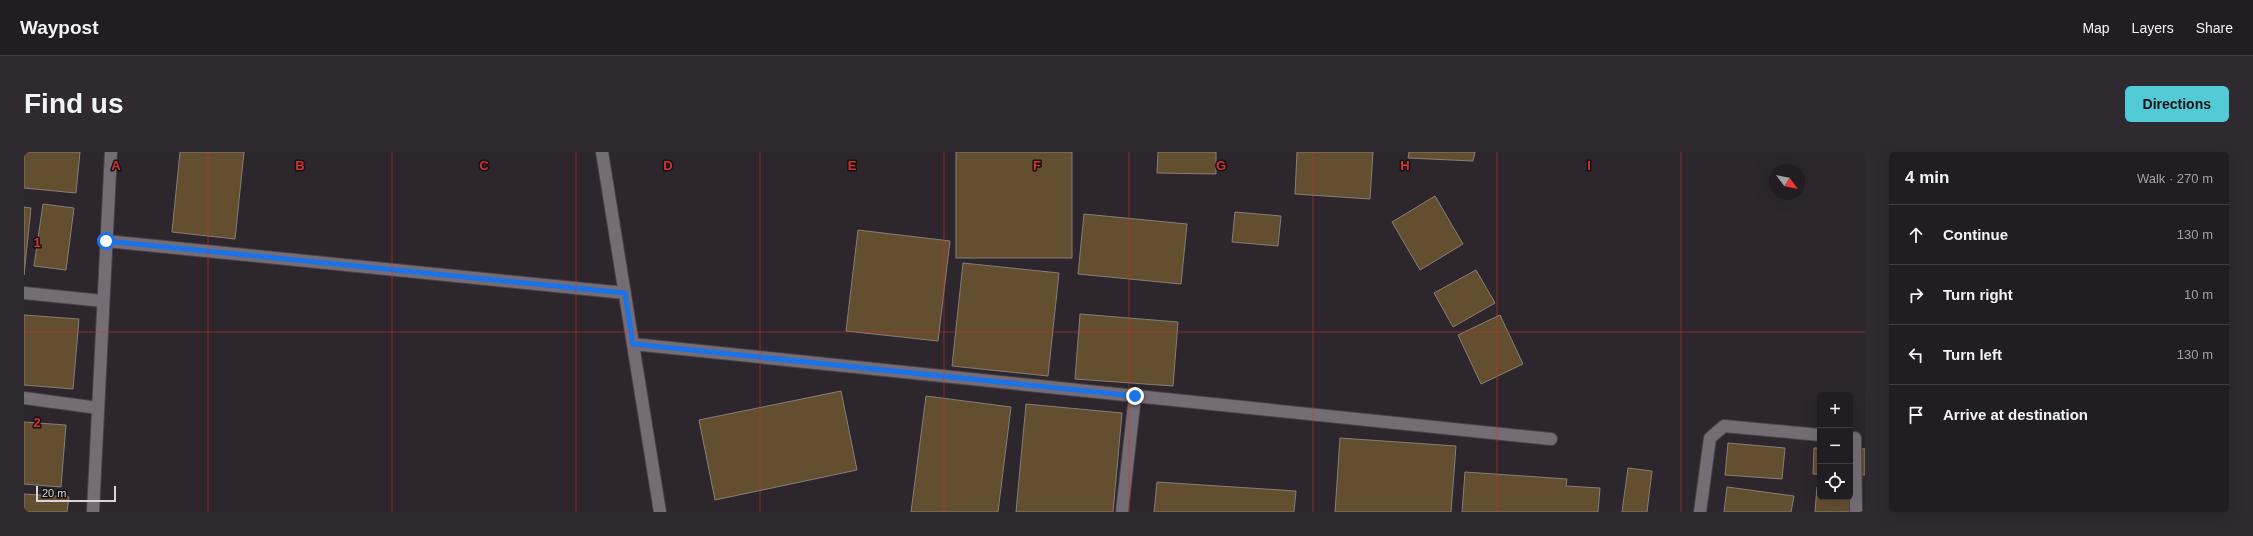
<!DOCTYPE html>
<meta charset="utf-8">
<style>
:root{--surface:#221d22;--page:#2e2a2f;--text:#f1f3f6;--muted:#a2a2a5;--line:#3f3b40;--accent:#52cbd7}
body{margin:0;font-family:Helvetica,sans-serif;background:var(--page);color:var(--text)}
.controls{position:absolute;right:12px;bottom:12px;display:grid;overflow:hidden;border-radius:6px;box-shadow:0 4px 16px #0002}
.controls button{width:36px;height:36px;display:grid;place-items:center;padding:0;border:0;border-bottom:1px solid var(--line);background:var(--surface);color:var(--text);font:20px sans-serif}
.compass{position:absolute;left:1745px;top:12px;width:36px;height:36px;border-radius:50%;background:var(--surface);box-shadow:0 4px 16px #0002;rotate:122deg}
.scale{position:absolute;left:12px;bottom:10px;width:80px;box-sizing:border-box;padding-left:4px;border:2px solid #dad5d9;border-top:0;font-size:11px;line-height:14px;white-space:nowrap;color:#dad5d9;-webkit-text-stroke:3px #141113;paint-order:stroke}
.stop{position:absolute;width:12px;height:12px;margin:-9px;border:3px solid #1a73e8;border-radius:50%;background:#fff}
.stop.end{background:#1a73e8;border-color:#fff;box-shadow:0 1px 4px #0008}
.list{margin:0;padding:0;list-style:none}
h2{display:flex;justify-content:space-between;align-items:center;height:52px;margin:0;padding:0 16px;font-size:17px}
h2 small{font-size:13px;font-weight:400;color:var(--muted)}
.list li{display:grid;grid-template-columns:26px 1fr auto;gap:12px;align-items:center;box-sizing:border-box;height:60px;padding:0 16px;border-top:1px solid var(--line)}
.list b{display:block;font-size:15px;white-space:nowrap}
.list em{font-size:13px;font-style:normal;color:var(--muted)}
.icon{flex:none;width:22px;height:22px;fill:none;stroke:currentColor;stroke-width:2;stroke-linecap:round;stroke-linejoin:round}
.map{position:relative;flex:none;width:1841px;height:360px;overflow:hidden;border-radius:6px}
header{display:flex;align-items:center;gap:24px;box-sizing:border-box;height:56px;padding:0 20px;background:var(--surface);border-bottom:1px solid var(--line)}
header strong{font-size:19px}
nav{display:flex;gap:22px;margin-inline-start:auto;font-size:14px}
.intro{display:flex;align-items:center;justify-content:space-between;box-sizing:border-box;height:96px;padding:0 24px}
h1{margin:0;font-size:28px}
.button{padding:10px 18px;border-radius:6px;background:var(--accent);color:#111;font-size:14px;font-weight:700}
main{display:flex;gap:24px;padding:0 24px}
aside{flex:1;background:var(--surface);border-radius:6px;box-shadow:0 4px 16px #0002}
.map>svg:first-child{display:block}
.building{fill:#634e30;stroke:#867f77}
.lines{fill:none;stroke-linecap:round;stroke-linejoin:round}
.minor-casing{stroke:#494248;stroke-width:14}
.minor{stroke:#756d75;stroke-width:12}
.route{stroke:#1a73e8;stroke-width:5}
.grid{fill:none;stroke:#d63131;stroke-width:1;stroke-opacity:0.55}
.grid-label{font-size:13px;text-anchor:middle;font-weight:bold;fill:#d63131;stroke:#141113;stroke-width:3;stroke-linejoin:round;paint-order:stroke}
</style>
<header>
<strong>Waypost</strong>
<nav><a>Map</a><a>Layers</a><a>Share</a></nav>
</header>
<div class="intro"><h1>Find us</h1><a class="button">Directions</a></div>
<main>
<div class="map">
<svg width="1841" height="360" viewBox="0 0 1841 360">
<rect width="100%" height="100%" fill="#2d272d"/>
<path class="building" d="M 0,0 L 56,0 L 52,41 L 0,36 Z
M 156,0 L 220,0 L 211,87 L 148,80 Z
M 932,0 L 1048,0 L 1048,106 L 932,106 Z
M 1134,0 L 1192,0 L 1192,22 L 1133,21 Z
M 1273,0 L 1349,0 L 1346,47 L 1271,42 Z
M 1385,0 L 1451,0 L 1449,9 L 1384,6 Z
M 1411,44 L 1439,92 L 1396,118 L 1368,70 Z
M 19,52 L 50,56 L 42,118 L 10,114 Z
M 0,55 L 7,56 L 0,123 Z
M 1211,60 L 1257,64 L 1254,94 L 1208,90 Z
M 1060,62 L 1163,72 L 1157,132 L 1054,122 Z
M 834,78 L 926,89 L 914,189 L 822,179 Z
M 939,111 L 1035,121 L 1024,224 L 928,214 Z
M 1452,118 L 1471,151 L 1429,175 L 1410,141 Z
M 1056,162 L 1154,170 L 1149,234 L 1051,227 Z
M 0,163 L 55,167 L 49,237 L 0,233 Z
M 1476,163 L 1499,212 L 1457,232 L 1434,183 Z
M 817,239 L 833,318 L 691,348 L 675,268 Z
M 902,244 L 987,255 L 974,360 L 887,360 Z
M 1002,252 L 1098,261 L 1089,360 L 992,360 Z
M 0,270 L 42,273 L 37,335 L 0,332 Z
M 1316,286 L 1432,294 L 1427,360 L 1311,360 Z
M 1704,291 L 1761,296 L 1758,327 L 1701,323 Z
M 1790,296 L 1796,296 L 1796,322 L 1789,322 Z
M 1826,296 L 1841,297 L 1841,323 L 1826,322 Z
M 1604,316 L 1628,319 L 1623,360 L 1598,360 Z
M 1441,320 L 1543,327 L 1542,334 L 1576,336 L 1574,360 L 1438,360 Z
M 1133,330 L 1272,339 L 1270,360 L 1130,360 Z
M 1703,335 L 1770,344 L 1767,360 L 1700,360 Z
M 1793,335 L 1796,335 L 1796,345 L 1826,345 L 1826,360 L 1791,360 Z
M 0,342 L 45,345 L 43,360 L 0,360 Z"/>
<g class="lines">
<defs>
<path id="minor" d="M 578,0 L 636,360
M 82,89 L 601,141
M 0,141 L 79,149
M 609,192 L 1527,287
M 0,246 L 74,256
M 1831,286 L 1832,360
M 69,360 L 87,0
M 1098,360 L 1111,244
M 1676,360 L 1686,286 L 1700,274 L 1796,283"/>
</defs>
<use href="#minor" class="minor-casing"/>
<use href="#minor" class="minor"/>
</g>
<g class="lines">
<path class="route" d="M 82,89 L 601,141 L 609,192 L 1111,244"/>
</g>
<path class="grid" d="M 184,0 L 184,360M 368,0 L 368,360M 552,0 L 552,360M 736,0 L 736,360M 920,0 L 920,360M 1105,0 L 1105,360M 1289,0 L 1289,360M 1473,0 L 1473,360M 1657,0 L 1657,360M 0,180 L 1841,180"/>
<g class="grid-label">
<text x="92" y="18">A</text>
<text x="276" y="18">B</text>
<text x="460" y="18">C</text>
<text x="644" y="18">D</text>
<text x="828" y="18">E</text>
<text x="1013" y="18">F</text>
<text x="1197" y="18">G</text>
<text x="1381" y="18">H</text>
<text x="1565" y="18">I</text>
<text x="13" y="95">1</text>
<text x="13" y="275">2</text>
</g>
</svg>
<div class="controls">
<button>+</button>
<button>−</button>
<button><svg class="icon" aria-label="locate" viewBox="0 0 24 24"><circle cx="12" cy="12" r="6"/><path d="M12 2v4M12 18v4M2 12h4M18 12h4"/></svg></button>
</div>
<svg class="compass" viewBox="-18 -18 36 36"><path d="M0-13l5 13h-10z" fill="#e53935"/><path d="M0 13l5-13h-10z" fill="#a2a2a5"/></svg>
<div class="scale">20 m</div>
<div class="stop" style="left:82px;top:89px"></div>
<div class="stop end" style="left:1111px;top:244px"></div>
</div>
<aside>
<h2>4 min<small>Walk · 270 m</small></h2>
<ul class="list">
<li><svg class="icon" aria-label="ahead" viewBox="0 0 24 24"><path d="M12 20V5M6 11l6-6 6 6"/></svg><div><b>Continue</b></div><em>130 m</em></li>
<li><svg class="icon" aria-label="right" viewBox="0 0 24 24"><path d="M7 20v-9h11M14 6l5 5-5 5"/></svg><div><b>Turn right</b></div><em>10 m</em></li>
<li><svg class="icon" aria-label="left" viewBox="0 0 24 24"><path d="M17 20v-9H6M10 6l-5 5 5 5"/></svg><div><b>Turn left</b></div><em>130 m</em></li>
<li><svg class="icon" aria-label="arrive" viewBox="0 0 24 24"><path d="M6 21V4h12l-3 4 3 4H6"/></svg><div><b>Arrive at destination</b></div></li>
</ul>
</aside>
</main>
